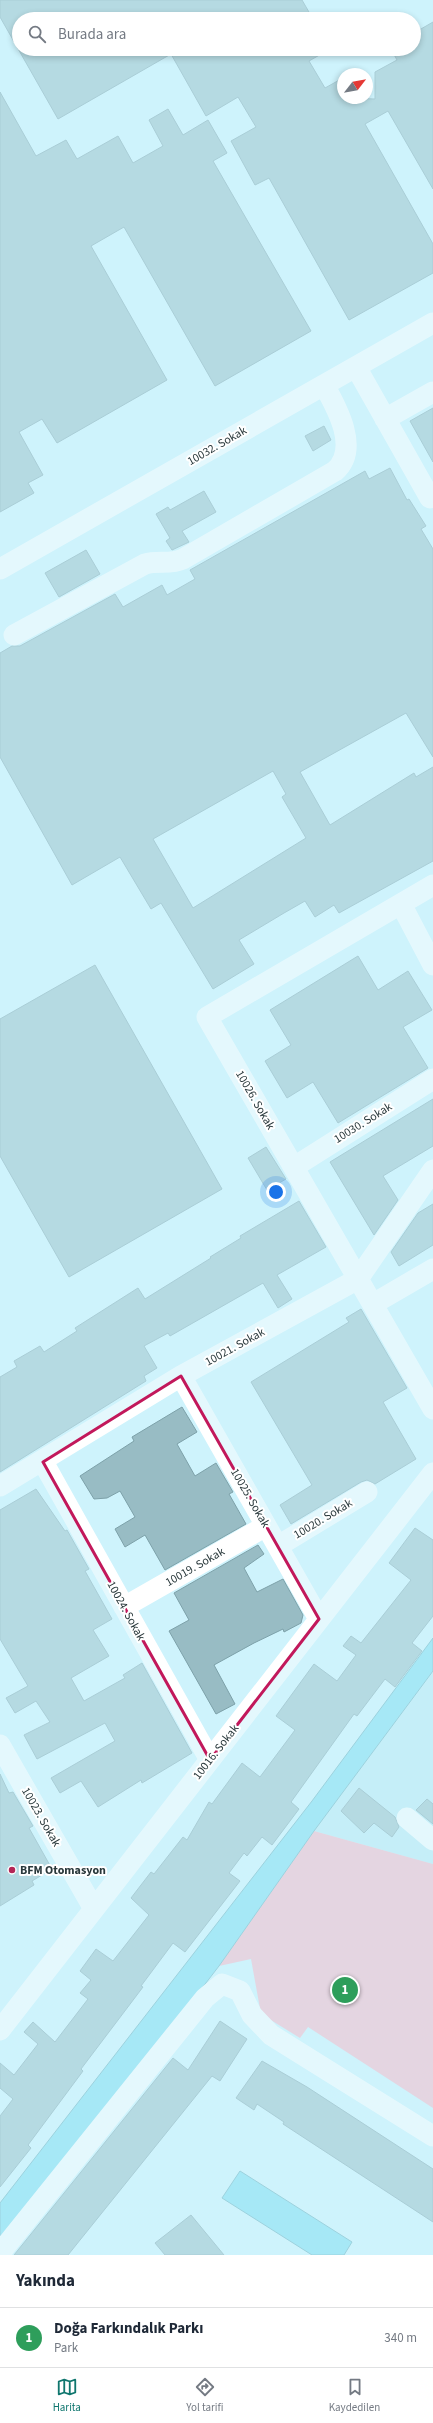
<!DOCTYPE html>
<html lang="tr">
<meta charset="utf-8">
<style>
:root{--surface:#fff;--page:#f6f6f7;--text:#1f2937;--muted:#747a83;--line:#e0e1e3;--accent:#0f766e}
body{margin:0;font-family:"Source Sans 3",sans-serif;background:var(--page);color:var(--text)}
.compass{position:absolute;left:337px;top:68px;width:36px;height:36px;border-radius:50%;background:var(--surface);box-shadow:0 2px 6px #0003;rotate:59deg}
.you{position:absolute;left:276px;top:1192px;width:14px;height:14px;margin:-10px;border:3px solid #fff;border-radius:50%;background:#1a73e8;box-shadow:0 0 0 6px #1a73e833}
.badge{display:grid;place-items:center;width:26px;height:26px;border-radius:50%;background:var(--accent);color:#fff;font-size:13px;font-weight:700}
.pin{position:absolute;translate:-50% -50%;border:2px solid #fff;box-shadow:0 1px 4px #0006}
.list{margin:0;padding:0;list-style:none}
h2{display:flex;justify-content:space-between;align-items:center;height:52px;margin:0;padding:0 16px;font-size:17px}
h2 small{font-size:13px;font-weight:400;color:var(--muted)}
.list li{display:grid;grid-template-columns:26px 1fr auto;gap:12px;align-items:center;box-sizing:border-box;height:60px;padding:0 16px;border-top:1px solid var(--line)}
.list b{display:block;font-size:15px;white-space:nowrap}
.list p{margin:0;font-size:13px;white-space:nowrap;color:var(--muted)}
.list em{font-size:13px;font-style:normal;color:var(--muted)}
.icon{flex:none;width:22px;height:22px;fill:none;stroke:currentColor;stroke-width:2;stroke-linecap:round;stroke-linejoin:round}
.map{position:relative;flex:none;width:433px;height:2255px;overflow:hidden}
.search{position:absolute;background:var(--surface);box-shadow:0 2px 6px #0003;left:12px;right:12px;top:12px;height:44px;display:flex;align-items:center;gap:10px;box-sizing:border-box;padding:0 14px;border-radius:22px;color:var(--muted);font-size:15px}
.sheet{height:112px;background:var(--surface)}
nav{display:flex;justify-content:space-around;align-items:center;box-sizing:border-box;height:56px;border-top:1px solid var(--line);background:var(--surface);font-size:11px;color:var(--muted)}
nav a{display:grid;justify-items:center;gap:2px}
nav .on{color:var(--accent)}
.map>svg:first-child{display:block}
.built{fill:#bae9f3}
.green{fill:#feb2c1}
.water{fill:#77dbef;stroke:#60aab9}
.building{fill:#98bcc4;stroke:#7da1a9;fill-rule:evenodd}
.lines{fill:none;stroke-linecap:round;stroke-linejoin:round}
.minor{stroke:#fff;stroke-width:21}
.marked{fill:none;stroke:#c2185b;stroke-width:3;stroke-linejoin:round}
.poi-dot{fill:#b42556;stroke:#fff;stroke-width:1.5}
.labels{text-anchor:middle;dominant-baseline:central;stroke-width:4;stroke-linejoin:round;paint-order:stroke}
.street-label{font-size:12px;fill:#29383b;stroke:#fff}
.poi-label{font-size:12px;font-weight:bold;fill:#29383b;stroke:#fff;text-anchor:start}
</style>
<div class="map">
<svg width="433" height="2255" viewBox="0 0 433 2255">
<rect width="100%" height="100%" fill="#cef3fc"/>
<path class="built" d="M 433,1672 L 433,1864 L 314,1831 Z"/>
<path class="green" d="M 314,1831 L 433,1864 L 433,2108 L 308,2027 L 300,2038 L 261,2014 L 251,1959 L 219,1966 Z"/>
<path class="water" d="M 433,1638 L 433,1671 L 314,1831 L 219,1966 L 85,2140 L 0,2237 L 0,2203 L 312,1801 Z
M 240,2171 L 352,2242 L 344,2255 L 312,2255 L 222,2198 Z"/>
<path class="building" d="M 0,0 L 302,0 L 313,19 L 19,19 L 19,49 L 330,49 L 309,61 L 325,88 L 343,78 L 343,98 L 375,99 L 375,72 L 397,60 L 391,49 L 414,49 L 414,33 L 433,22 L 433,189 L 388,111 L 365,124 L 433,244 L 433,273 L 349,320 L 269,178 L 255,185 L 231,141 L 256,127 L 238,97 L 206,116 L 171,54 L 58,119 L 0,17 Z
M 0,92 L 36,156 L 66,140 L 77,159 L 118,136 L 133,163 L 163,146 L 149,120 L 168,109 L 183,135 L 208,120 L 227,153 L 213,161 L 311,331 L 215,386 L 124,227 L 91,246 L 167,380 L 57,443 L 42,419 L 19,432 L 43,475 L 28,483 L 34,493 L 0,512 Z
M 433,408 L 433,462 L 410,421 Z
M 324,426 L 331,440 L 313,451 L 305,436 Z
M 390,468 L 407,500 L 409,499 L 426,526 L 421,529 L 433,549 L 433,757 L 406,713 L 300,772 L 330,825 L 414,773 L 416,777 L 433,767 L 433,861 L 339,913 L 334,905 L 315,917 L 305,901 L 284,913 L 239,940 L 254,964 L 213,989 L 161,903 L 151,909 L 120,857 L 72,885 L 0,757 L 0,653 L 12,646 L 20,646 L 115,594 L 123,607 L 162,585 L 167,595 L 195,579 L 190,570 L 365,471 L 369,479 ZM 273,771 L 286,794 L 282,797 L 306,838 L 193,908 L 153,839 Z
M 204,491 L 216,512 L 182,531 L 189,542 L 172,550 L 166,541 L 170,538 L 156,514 L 168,507 L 170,510 Z
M 86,550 L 100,574 L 59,597 L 45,573 Z
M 358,956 L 378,990 L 408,971 L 432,1010 L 403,1027 L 428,1068 L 338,1123 L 313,1082 L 287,1098 L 265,1061 L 291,1045 L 270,1010 Z
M 95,965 L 222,1189 L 69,1277 L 0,1156 L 0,1019 Z
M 433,1099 L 433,1146 L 383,1176 L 398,1200 L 374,1235 L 330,1162 Z
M 266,1147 L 286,1179 L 267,1190 L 248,1158 Z
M 299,1201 L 326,1247 L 277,1275 L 292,1299 L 278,1308 L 263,1283 L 170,1336 L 168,1333 L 144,1346 L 157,1368 L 144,1376 L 146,1381 L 0,1472 L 0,1377 L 17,1367 L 14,1361 L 40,1346 L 44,1352 L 77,1331 L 75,1328 L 138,1288 L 145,1299 L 211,1258 L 210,1257 L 241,1238 L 240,1236 Z
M 433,1204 L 433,1245 L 399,1266 L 391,1252 L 418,1213 Z
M 361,1309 L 407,1388 L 383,1402 L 416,1459 L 375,1484 L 367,1480 L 361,1482 L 291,1524 L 280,1505 L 312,1485 L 251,1382 L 349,1322 L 346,1318 Z
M 182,1407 L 197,1432 L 177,1444 L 195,1476 L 216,1463 L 233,1492 L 229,1494 L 246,1524 L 165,1570 L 145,1535 L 125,1547 L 115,1529 L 135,1517 L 120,1491 L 107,1498 L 94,1499 L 80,1476 L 134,1441 L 132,1437 Z
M 36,1489 L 65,1531 L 67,1530 L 89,1569 L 85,1571 L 112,1619 L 93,1630 L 109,1656 L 71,1678 L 84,1701 L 125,1678 L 123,1675 L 142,1663 L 192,1753 L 142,1783 L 141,1780 L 98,1807 L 81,1781 L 60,1793 L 51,1778 L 115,1741 L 105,1723 L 37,1759 L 24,1735 L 50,1722 L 36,1701 L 15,1713 L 6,1698 L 28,1686 L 0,1639 L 0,1510 Z
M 415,1528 L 433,1540 L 433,1616 L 412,1643 L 422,1651 L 395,1687 L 385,1679 L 357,1716 L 354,1714 L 291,1802 L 299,1809 L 272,1845 L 262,1837 L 247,1856 L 244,1853 L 229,1873 L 240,1881 L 185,1952 L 173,1943 L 141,1986 L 143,1987 L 81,2069 L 83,2071 L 28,2145 L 31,2148 L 0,2187 L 0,2116 L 13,2099 L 0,2088 L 0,2063 L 14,2075 L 38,2044 L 24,2032 L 33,2022 L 55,2042 L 88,1999 L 80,1993 L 91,1980 L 80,1971 L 96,1949 L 113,1961 L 149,1915 L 131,1898 L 151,1872 L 154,1874 L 183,1837 L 187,1840 L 209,1802 L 212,1804 L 242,1763 L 260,1777 L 295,1730 L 276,1716 L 314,1664 L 337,1681 L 356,1655 L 343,1646 L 351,1636 L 361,1643 L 411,1580 L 389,1563 Z
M 258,1545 L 264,1554 L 244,1568 L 257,1592 L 283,1579 L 303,1615 L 301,1623 L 284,1632 L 283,1629 L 254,1643 L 214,1665 L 235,1704 L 216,1714 L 169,1631 L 189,1620 L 174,1593 Z
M 0,1774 L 9,1793 L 13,1792 L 33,1826 L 29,1828 L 52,1869 L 32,1881 L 34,1885 L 0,1906 Z
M 359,1788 L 395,1817 L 399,1827 L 392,1837 L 374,1823 L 364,1833 L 341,1811 Z
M 427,1799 L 433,1804 L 433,1824 L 416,1810 Z
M 220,2021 L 247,2039 L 220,2081 L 212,2076 L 68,2255 L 14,2255 L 173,2058 L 188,2070 Z
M 262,2061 L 307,2087 L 433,2169 L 433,2222 L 283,2124 L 284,2122 L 257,2104 L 254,2110 L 236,2098 Z
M 191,2215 L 224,2255 L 165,2255 L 155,2243 Z"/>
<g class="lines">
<path class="minor" d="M 356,367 L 430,498
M 385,419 L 433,392
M 0,569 L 433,323
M 14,635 L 145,564 C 158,560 170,565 183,559 L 335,471 C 360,449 337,408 324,385
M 433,885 L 207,1017 L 433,1409
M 401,904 L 433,965
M 294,1167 L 433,1079
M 373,1304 L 433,1269
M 181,1376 L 319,1619
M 43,1462 L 210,1760
M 0,1486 L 181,1376 L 358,1279 L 433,1170
M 278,1546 L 367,1492
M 124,1607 L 266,1526
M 0,1745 L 94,1909
M 407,1818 L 433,1840
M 0,2030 L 433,1473
M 0,2253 L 205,1998 L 222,1984 L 240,1991 L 252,2015 L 271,2035 L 433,2136"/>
</g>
<path d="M0 0H433V2255H0ZM 181,1376 L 319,1619 L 210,1760 L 43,1462 Z" fill="#cef3fc" fill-opacity=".55" fill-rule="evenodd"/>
<path class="marked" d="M 181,1376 L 319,1619 L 210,1760 L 43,1462 Z"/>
<circle class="poi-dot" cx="12" cy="1870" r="4"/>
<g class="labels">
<g class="street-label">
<text transform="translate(217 446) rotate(-30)">10032. Sokak</text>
<text transform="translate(255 1100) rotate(60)">10026. Sokak</text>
<text transform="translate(363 1123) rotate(-32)">10030. Sokak</text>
<text transform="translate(235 1347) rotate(-29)">10021. Sokak</text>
<text transform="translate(250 1498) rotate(60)">10025. Sokak</text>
<text transform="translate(323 1519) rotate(-31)">10020. Sokak</text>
<text transform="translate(195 1567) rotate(-30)">10019. Sokak</text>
<text transform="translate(126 1611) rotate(61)">10024. Sokak</text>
<text transform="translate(216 1752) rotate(-52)">10016. Sokak</text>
<text transform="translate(41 1817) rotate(60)">10023. Sokak</text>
</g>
<g class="poi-label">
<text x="20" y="1870">BFM Otomasyon</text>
</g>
</g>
</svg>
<svg class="compass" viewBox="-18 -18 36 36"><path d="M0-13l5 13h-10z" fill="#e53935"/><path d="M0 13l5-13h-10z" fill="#747a83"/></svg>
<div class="you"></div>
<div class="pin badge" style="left:345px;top:1990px;background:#2e9e5b">1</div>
<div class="search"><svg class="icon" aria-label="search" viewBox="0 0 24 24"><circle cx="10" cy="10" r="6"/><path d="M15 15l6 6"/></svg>Burada ara</div>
</div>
<section class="sheet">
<h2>Yakında<small></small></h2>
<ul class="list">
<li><span class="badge" style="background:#2e9e5b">1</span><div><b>Doğa Farkındalık Parkı</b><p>Park</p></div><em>340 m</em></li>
</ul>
</section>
<nav>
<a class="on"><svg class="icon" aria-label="map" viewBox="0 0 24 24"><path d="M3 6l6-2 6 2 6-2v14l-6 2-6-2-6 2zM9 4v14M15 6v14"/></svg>Harita</a>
<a><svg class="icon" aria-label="directions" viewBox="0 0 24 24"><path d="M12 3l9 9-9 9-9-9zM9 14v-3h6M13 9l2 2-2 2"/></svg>Yol tarifi</a>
<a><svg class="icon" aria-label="saved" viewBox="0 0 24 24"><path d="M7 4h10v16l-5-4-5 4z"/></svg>Kaydedilen</a>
</nav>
